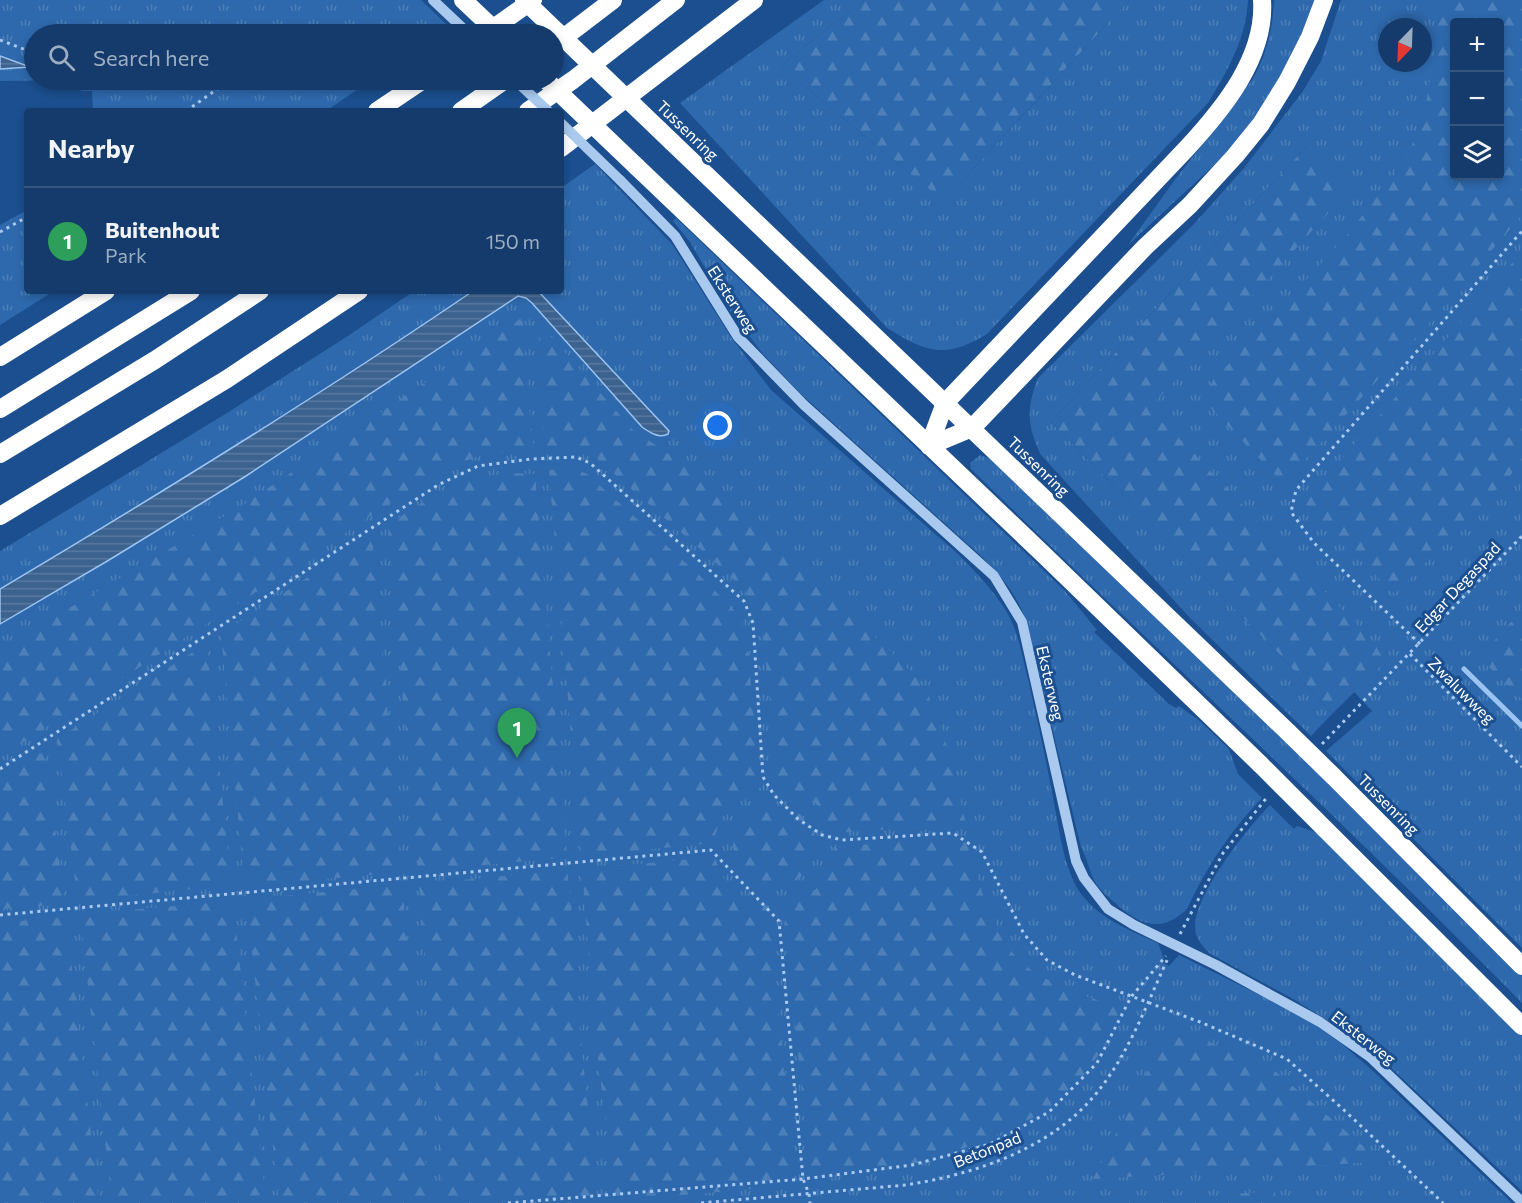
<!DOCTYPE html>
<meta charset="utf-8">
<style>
:root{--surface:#143b6b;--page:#214673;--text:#f1f3f6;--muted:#9dadc1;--line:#33557e;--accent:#8c9099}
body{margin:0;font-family:Commissioner,sans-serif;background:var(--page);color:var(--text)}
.controls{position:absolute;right:18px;top:18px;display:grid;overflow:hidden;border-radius:6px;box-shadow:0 3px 9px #0003}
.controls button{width:54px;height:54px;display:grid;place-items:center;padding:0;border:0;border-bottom:2px solid var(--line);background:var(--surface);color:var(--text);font:30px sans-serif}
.compass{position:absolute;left:1378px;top:18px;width:54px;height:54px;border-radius:50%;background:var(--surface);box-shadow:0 3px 9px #0003;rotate:203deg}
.you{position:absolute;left:718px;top:426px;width:21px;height:21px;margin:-15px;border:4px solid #fff;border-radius:50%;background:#1a73e8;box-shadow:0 0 0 9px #1a73e833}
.badge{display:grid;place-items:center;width:39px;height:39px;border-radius:50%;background:var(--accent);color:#fff;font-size:20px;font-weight:700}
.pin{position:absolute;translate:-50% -50px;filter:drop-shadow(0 2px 3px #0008)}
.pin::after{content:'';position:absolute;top:32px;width:21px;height:18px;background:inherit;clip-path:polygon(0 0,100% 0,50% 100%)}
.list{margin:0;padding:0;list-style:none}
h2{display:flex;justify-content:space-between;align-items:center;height:78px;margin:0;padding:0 24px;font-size:26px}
h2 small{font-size:20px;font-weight:400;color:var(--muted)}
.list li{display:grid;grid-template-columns:39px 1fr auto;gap:18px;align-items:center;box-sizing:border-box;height:108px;padding:0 24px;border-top:2px solid var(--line)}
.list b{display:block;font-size:22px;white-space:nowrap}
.list p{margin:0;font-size:20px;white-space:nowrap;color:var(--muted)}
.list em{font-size:20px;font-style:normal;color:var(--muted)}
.icon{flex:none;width:33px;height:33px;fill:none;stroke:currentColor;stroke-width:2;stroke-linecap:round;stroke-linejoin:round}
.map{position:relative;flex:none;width:1522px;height:1203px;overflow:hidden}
.search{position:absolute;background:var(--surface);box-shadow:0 3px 9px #0003;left:24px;top:24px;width:540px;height:66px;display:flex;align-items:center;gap:15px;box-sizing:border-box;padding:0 21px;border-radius:33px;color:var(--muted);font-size:22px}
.panel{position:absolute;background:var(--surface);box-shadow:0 3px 9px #0003;left:24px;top:108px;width:540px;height:186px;border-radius:6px}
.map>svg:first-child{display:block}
.grass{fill:url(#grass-tufts);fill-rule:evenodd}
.forest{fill:url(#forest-firs);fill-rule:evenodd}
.water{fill:url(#water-rules);stroke:#9cc4f0;stroke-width:1.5}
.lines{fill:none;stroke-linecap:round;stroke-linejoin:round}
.stream{stroke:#9cc4f0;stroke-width:5}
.path{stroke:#a9c9ee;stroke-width:3;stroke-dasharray:3 4.5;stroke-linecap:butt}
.minor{stroke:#a9c9ee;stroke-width:10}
.highway{stroke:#fff;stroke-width:18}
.minor-bridge{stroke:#a9c9ee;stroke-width:10}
.highway-bridge{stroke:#fff;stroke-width:18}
.labels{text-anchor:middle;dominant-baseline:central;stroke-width:6;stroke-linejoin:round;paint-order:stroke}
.street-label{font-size:16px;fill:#fff;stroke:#1b4f8f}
</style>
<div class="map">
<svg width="1522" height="1203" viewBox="0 0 1522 1203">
<defs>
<pattern id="grass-tufts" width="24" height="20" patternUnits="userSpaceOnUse" patternTransform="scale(1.5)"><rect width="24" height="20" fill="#2e69ad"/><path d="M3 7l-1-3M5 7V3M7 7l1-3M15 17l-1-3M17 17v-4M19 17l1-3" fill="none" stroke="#4d80b9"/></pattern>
<pattern id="forest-firs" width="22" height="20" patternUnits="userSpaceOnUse" patternTransform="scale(1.5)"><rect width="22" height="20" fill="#2e69ad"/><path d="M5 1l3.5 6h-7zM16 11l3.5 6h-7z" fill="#4d80b9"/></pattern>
<pattern id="water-rules" width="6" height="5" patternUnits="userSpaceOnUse" patternTransform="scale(1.5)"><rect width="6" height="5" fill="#3c6290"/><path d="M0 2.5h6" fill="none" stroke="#597aa1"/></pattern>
</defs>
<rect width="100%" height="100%" fill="#1b4f8f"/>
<path class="grass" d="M 0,0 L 421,0 L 448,26 L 436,34 L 34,34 L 34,80 L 371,80 L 326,111 L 93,111 L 92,91 L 81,91 L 80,80 L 0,81 L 0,69 L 18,69 L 24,64 L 0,56 Z
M 824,0 L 864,0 L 780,66 L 930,190 L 943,196 L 963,180 L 1129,0 L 1248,0 C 1246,39 1228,70 1208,103 L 987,334 C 944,360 926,352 887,328 L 680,103 Z
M 1274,0 L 1317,0 L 1292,58 L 1242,139 L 1128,245 L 1174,181 L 1252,80 C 1266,57 1273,28 1274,0 Z
M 1341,0 L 1522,0 L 1522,948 L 1326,751 L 1372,711 L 1106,428 L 1334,176 L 1305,148 L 1051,422 L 1283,658 L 1332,714 L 1311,736 L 1191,619 L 1041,455 C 1027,426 1026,408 1038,378 L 1194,224 L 1244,168 L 1303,91 L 1321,61 ZM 1454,22 L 1500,22 L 1500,176 L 1454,176 ZM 1387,27 L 1423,27 L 1423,63 L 1387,63 Z
M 595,164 L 672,244 L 731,337 L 771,390 L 958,554 C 975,571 992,589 1005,609 C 1018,629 1022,656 1028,679 C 1038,722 1047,765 1055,808 C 1060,834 1065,873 1082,895 C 1100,919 1131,931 1158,943 L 1164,959 L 1162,962 L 1169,966 L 1179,955 L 1280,1005 L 1313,1023 L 1342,1044 L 1373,1071 L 1512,1203 L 0,1203 L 0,551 L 227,413 L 348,336 L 414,291 L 561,291 L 561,188 Z
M 27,210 L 27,291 L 54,291 L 0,325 L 0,225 Z
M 676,218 L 1065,591 L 1097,630 L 1094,632 L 1169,704 L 1176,708 L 1179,706 L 1200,721 L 1229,749 L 1238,774 L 1262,798 C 1228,834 1208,865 1187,909 C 1160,935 1138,924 1114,902 C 1107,896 1099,889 1095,882 C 1089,871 1087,858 1081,847 L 1028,628 C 1019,596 1004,579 981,556 L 800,393 L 763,354 L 730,311 L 690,242 L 673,221 Z
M 980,455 L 998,462 L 1254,708 L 1522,975 L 1522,1003 C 1343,820 1154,648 971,469 L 970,463 Z
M 1270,805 L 1294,829 L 1297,826 L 1316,832 L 1522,1033 L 1522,1191 L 1369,1047 L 1295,1000 L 1209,953 C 1204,948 1199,942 1196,934 C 1187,903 1248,827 1270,805 Z"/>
<path class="forest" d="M 864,0 L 1129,0 L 963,180 L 943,197 L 930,190 L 780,66 Z
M 1442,0 L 1522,0 L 1522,215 L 1422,331 L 1293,473 L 1285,485 L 1202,399 L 1213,381 L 1347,235 L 1405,161 L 1420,126 L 1427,98 ZM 1454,22 L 1500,22 L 1500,176 L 1454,176 Z
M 1305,148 L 1348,189 L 1331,210 L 1155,402 L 1152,409 L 1153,414 L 1178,437 L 1374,643 L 1385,662 L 1332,714 L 1283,658 L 1051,422 Z
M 1522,252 L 1522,463 L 1395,594 L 1310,510 L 1305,505 L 1310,495 Z
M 523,317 L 527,391 L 534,448 L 476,457 L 458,464 L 418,484 L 284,574 L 0,757 L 0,649 L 240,507 Z
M 538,322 L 632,429 L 673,457 L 756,532 L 810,576 L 904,664 L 919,682 L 929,697 L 951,757 L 965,821 L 924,827 L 833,833 C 825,806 806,790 778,786 L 763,633 L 760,618 L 745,591 L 723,569 L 588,451 L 572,447 L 544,447 Z
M 561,469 L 577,469 L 587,474 L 697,573 L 733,609 L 742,622 L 748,653 L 760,788 C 733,795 718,816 714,843 L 581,856 L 549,470 Z
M 507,473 L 535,474 L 567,855 L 561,858 L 418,871 L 388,525 C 430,497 456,481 507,473 Z
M 372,535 L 401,864 L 400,872 L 250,886 L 244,879 L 221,634 Z
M 1522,610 L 1522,700 L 1487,665 L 1483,653 Z
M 207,643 L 231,885 L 78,901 L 57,739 Z
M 45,753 L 65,904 L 0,909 L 0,777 L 35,754 Z
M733 846a41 41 0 1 1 82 0a41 41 0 1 1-82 0Z
M 965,837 C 977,876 990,929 1018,959 C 1041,983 1090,997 1122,1009 L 1102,1050 L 1083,1077 L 1042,1114 L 1018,1124 L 980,1143 L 917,1163 L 810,1175 L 784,906 C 814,899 832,877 834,847 Z
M 715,857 C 722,884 740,902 769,906 L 794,1185 L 616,1201 L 596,1045 L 582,869 Z
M 567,870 L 571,901 L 580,1032 L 598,1203 L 444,1203 L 435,1065 L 419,884 Z
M 402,885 L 429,1203 L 279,1203 L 247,905 L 248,899 Z
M 233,901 L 266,1203 L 112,1203 L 80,914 Z
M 66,917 L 99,1203 L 0,1203 L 0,923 Z
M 1169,1029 L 1237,1052 L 1269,1066 L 1376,1157 L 1374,1162 L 1093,1179 Z
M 1275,1191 L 1276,1203 L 1118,1203 Z"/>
<path class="water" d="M 0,56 L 30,67 L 0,69 Z
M 473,291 L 538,291 L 669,431 L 668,434 C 659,439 649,432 642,427 L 532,303 L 526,298 L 518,296 L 246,476 L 109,560 L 0,624 L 0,589 C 160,494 319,396 473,291 Z"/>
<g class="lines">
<path class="stream" d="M 1464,669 L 1522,726"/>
<path class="path" d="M 0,40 L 34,53
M 186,111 L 223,85 L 225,80
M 0,232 L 27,217
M 1420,644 L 1314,543 L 1291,512 L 1296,490 L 1522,231
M 1410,654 L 1522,767
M 1322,744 L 1522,536
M 0,769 L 438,485 L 478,466 L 531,459 L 576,457 L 590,463 L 744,601 L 753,623 L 763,777 L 774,795 L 798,819 L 822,835 L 842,840 L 953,833 L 982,852 L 1024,934 L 1047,960 L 1075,975 L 1200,1022 L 1287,1059 L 1345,1111 L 1443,1203
M 0,915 L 711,850 L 779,921 L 803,1179 L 809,1194 L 810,1203
M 1180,934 L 1223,853 L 1268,796
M 508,1203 L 803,1179 L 912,1165 L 990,1144 L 1049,1112 L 1097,1063 L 1131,997 L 1166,956
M 701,1203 L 906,1185 C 976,1174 1054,1148 1099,1090 C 1130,1051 1148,1001 1169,956"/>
<path class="minor" d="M 433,0 L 469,34
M 620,180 L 675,236 L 738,337 L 804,405 L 994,576 L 1022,622 L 1076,861 L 1084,878 L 1108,909 L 1134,925 L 1216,965 L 1320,1022 L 1370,1057 L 1522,1202"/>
<path class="highway" d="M 485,34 L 533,0
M 554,45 L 613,0
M 377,111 L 423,80
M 461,111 L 505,80
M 528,111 L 573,80 L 676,0
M 672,142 L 1288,732
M 561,148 L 754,0
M 637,167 L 1042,553 L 1260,764
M 0,357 L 106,291
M 0,409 L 191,291
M 929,446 L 972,428 L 1145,247 L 1190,205 L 1235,156 L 1261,124 L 1287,82 L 1310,37 L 1324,0
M 929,446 L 945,403 L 1187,148 C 1223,109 1266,57 1262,0
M 0,454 L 155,360 L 260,291
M 0,516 L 227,379 L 359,291
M 1333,776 L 1522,966
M 1304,808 L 1522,1026"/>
<path class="minor-bridge" d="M 515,80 L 548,111
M 561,123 L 620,180"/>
<path class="highway-bridge" d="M 463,0 L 499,34
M 524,0 L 672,142
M 546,80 L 637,167
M 1288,732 L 1333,776
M 1260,764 L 1304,808"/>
</g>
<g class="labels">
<g class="street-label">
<text transform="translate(688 130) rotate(44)">Tussenring</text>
<text transform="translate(733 299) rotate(57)">Eksterweg</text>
<text transform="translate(1039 466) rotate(44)">Tussenring</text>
<text transform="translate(1457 587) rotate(-47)">Edgar Degaspad</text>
<text transform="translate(1051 683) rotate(77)">Eksterweg</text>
<text transform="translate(1462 690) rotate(45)">Zwaluwweg</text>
<text transform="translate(1389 804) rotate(45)">Tussenring</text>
<text transform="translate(1364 1037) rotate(38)">Eksterweg</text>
<text transform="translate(987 1149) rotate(-22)">Betonpad</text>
</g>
</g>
</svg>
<div class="controls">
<button>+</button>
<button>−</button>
<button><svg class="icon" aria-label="layers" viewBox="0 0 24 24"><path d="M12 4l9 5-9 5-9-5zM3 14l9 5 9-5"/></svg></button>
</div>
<svg class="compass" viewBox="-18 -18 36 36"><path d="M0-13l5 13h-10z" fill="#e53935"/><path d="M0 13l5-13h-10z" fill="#9dadc1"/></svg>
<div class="you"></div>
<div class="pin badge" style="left:517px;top:758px;background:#2e9e5b">1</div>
<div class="search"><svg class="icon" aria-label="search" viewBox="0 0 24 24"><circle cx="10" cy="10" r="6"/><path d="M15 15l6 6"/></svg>Search here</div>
<section class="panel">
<h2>Nearby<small></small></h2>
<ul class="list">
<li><span class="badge" style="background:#2e9e5b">1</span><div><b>Buitenhout</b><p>Park</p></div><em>150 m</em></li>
</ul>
</section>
</div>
